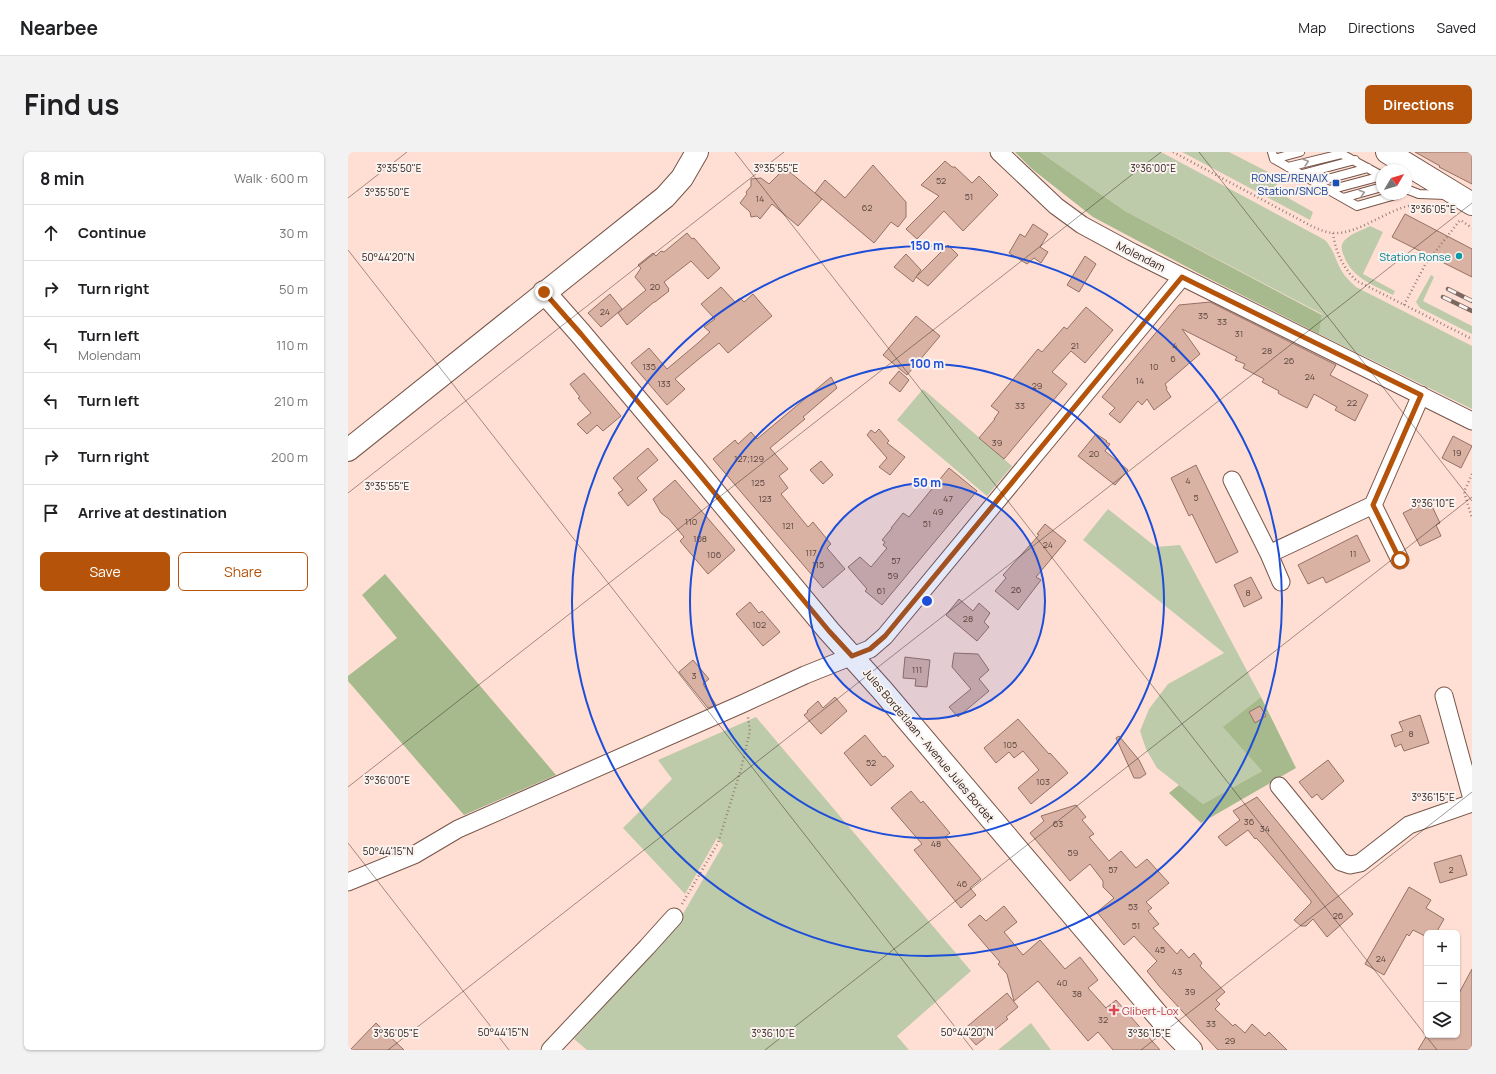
<!DOCTYPE html>
<meta charset="utf-8">
<style>
:root{--surface:#fff;--page:#f2f2f2;--text:#202124;--muted:#757577;--line:#e0e0e0;--accent:#b45309}
body{margin:0;font-family:Manrope,sans-serif;background:var(--page);color:var(--text)}
.controls{position:absolute;right:12px;bottom:12px;display:grid;overflow:hidden;border-radius:6px;box-shadow:0 1px 3px #0004}
.controls button{width:36px;height:36px;display:grid;place-items:center;padding:0;border:0;border-bottom:1px solid var(--line);background:var(--surface);color:var(--text);font:20px sans-serif}
.compass{position:absolute;left:1028px;top:12px;width:36px;height:36px;border-radius:50%;background:var(--surface);box-shadow:0 1px 3px #0004;rotate:52deg}
.stop{position:absolute;width:12px;height:12px;margin:-9px;border:3px solid #b45309;border-radius:50%;background:#fff}
.stop.end{background:#b45309;border-color:#fff;box-shadow:0 1px 4px #0008}
.list{margin:0;padding:0;list-style:none}
h2{display:flex;justify-content:space-between;align-items:center;height:52px;margin:0;padding:0 16px;font-size:17px}
h2 small{font-size:13px;font-weight:400;color:var(--muted)}
.list li{display:grid;grid-template-columns:26px 1fr auto;gap:12px;align-items:center;box-sizing:border-box;height:56px;padding:0 16px;border-top:1px solid var(--line)}
.list b{display:block;font-size:15px;white-space:nowrap}
.list p{margin:0;font-size:13px;white-space:nowrap;color:var(--muted)}
.list em{font-size:13px;font-style:normal;color:var(--muted)}
.actions{display:flex;gap:8px;padding:12px 16px}
.actions a{flex:1;padding:9px 0;border:1px solid var(--accent);border-radius:6px;text-align:center;font-size:14px;color:var(--accent)}
.actions .main{background:var(--accent);color:#fff}
.icon{flex:none;width:22px;height:22px;fill:none;stroke:currentColor;stroke-width:2;stroke-linecap:round;stroke-linejoin:round}
.map{position:relative;flex:none;width:1124px;height:898px;overflow:hidden;border-radius:6px}
header{display:flex;align-items:center;gap:24px;box-sizing:border-box;height:56px;padding:0 20px;background:var(--surface);border-bottom:1px solid var(--line)}
header strong{font-size:19px}
nav{display:flex;gap:22px;margin-inline-start:auto;font-size:14px}
.intro{display:flex;align-items:center;justify-content:space-between;box-sizing:border-box;height:96px;padding:0 24px}
h1{margin:0;font-size:28px}
.button{padding:10px 18px;border-radius:6px;background:var(--accent);color:#fff;font-size:14px;font-weight:700}
main{display:flex;gap:24px;padding:0 24px}
aside{flex:1;background:var(--surface);border-radius:6px;box-shadow:0 1px 3px #0004}
.map>svg:first-child{display:block}
.green{fill:#bdcbab}
.forest{fill:#a7ba8d}
.building{fill:#d9b2a4;stroke:#947164}
.lines{fill:none;stroke-linecap:round;stroke-linejoin:round}
.lane-casing{stroke:#775549;stroke-width:10}
.street-casing{stroke:#775549;stroke-width:19}
.secondary-casing{stroke:#775549;stroke-width:24}
.path{stroke:#967f76;stroke-width:2.5;stroke-dasharray:1 3;stroke-linecap:butt}
.lane{stroke:#fff;stroke-width:8}
.street{stroke:#fff;stroke-width:17}
.secondary{stroke:#fff;stroke-width:22}
.rail-casing{stroke:#7c6860;stroke-width:4.5}
.rail{stroke:#faf2ef;stroke-width:3;stroke-dasharray:9;stroke-linecap:butt}
.oneway{stroke:#a19b98}
.route{stroke:#b45309;stroke-width:5}
.ticks{fill:none;stroke:#2f211b;stroke-width:1;stroke-opacity:0.45}
.ring{fill:none;stroke:#1d4ed8;stroke-width:2}
.transit-dot{fill:#1a4fb4;stroke:#faf2ef;stroke-width:1.5}
.culture-dot{fill:#0f9aa8;stroke:#faf2ef;stroke-width:1.5}
.health-dot{fill:#e0444e;stroke:#faf2ef;stroke-width:1.5}
.labels{text-anchor:middle;dominant-baseline:central;stroke-width:4;stroke-linejoin:round;paint-order:stroke}
.number-label{font-size:9px;fill:#5a453d}
.transit-label{font-size:11px;fill:#164399;stroke:#faf2ef;text-anchor:end}
.street-label{font-size:11px;fill:#2f211b;stroke:#faf2ef}
.culture-label{font-size:11px;fill:#0d838f;stroke:#faf2ef;text-anchor:end}
.health-label{font-size:11px;fill:#be3a42;stroke:#faf2ef;text-anchor:start}
.ticks-label{font-size:10px;text-anchor:middle;fill:#2f211b;stroke:#faf2ef;stroke-width:4;stroke-linejoin:round;paint-order:stroke}
.centre{fill:#1d4ed8;stroke:#faf2ef;stroke-width:2}
.ring-label{font-size:12px;text-anchor:middle;font-weight:bold;fill:#1d4ed8;stroke:#faf2ef;stroke-width:4;stroke-linejoin:round;paint-order:stroke}
</style>
<header>
<strong>Nearbee</strong>
<nav><a>Map</a><a>Directions</a><a>Saved</a></nav>
</header>
<div class="intro"><h1>Find us</h1><a class="button">Directions</a></div>
<main>
<aside>
<h2>8 min<small>Walk · 600 m</small></h2>
<ul class="list">
<li><svg class="icon" aria-label="ahead" viewBox="0 0 24 24"><path d="M12 20V5M6 11l6-6 6 6"/></svg><div><b>Continue</b></div><em>30 m</em></li>
<li><svg class="icon" aria-label="right" viewBox="0 0 24 24"><path d="M7 20v-9h11M14 6l5 5-5 5"/></svg><div><b>Turn right</b></div><em>50 m</em></li>
<li><svg class="icon" aria-label="left" viewBox="0 0 24 24"><path d="M17 20v-9H6M10 6l-5 5 5 5"/></svg><div><b>Turn left</b><p>Molendam</p></div><em>110 m</em></li>
<li><svg class="icon" aria-label="left" viewBox="0 0 24 24"><path d="M17 20v-9H6M10 6l-5 5 5 5"/></svg><div><b>Turn left</b></div><em>210 m</em></li>
<li><svg class="icon" aria-label="right" viewBox="0 0 24 24"><path d="M7 20v-9h11M14 6l5 5-5 5"/></svg><div><b>Turn right</b></div><em>200 m</em></li>
<li><svg class="icon" aria-label="arrive" viewBox="0 0 24 24"><path d="M6 21V4h12l-3 4 3 4H6"/></svg><div><b>Arrive at destination</b></div></li>
</ul>
<div class="actions"><a class="main">Save</a><a>Share</a></div>
</aside>
<div class="map">
<svg width="1124" height="898" viewBox="0 0 1124 898">
<rect width="100%" height="100%" fill="#ffdfd3"/>
<path class="green" d="M 692,0 L 813,0 L 977,88 C 985,96 987,106 992,116 C 996,124 1002,129 1008,135 L 1124,194 L 1124,257 L 971,182 L 974,162 L 777,59 Z
M 834,0 L 881,0 L 932,26 L 926,38 L 965,60 L 962,68 Z
M 1022,74 L 1035,80 L 1015,122 L 1047,139 L 1045,143 C 1025,133 1004,126 996,104 C 993,97 992,92 998,87 C 1004,81 1015,78 1022,74 Z
M 1083,123 L 1086,125 L 1075,149 L 1124,174 L 1124,182 L 1072,156 L 1068,150 Z
M 575,237 L 664,314 L 639,344 L 549,268 Z
M 760,357 L 808,395 L 832,393 L 913,545 L 876,575 L 914,619 L 855,652 L 809,616 L 798,597 L 792,579 L 801,557 L 820,532 L 876,501 L 735,388 Z
M 408,565 L 623,819 L 549,884 L 561,898 L 239,898 L 226,887 L 328,774 L 375,693 L 369,686 L 337,742 L 275,676 L 324,627 L 310,608 Z
M 683,871 L 703,898 L 650,898 Z"/>
<path class="forest" d="M 667,0 L 692,0 L 777,59 L 974,163 L 971,182 L 854,123 L 745,65 L 684,17 Z
M 37,422 L 208,623 L 116,663 L 0,529 L 0,524 L 49,486 L 14,443 Z
M 913,545 L 948,616 L 853,671 L 821,641 L 831,633 L 855,652 L 914,619 L 875,575 Z"/>
<path class="building" d="M 1067,0 L 1124,0 L 1124,32 L 1091,15 L 1092,14 Z
M 597,9 L 604,15 L 607,15 L 624,31 L 631,24 L 650,43 L 615,79 L 596,59 L 569,87 L 558,77 L 591,44 L 573,33 Z
M 525,13 L 558,50 L 558,65 L 550,75 L 543,70 L 526,91 L 467,41 L 477,28 L 497,46 Z
M 437,16 L 474,47 L 450,74 L 424,52 L 412,67 L 409,64 L 403,65 L 402,60 L 392,51 L 399,42 L 398,40 L 403,34 L 403,27 L 413,26 L 421,32 Z
M 1057,62 L 1124,97 L 1124,125 L 1044,85 Z
M 685,72 L 700,82 L 692,95 L 700,100 L 693,111 L 686,106 L 679,112 L 661,101 L 672,82 L 677,85 Z
M 339,81 L 344,87 L 346,86 L 372,116 L 360,127 L 343,109 L 316,130 L 321,137 L 320,138 L 321,139 L 307,150 L 306,150 L 279,173 L 270,161 L 298,138 L 287,125 L 293,116 L 290,113 L 305,101 L 308,104 L 313,99 L 316,100 Z
M 600,93 L 610,103 L 580,134 L 568,125 L 565,130 L 546,115 L 558,102 L 573,118 L 568,125 Z
M 737,104 L 748,112 L 731,140 L 719,133 Z
M 373,135 L 387,150 L 392,146 L 396,150 L 405,142 L 424,164 L 380,201 L 371,191 L 352,206 L 327,227 L 337,237 L 319,253 L 283,211 L 301,196 L 319,217 L 350,191 L 362,180 L 356,175 L 367,167 L 353,152 Z
M 262,142 L 274,157 L 253,175 L 240,161 Z
M 862,150 L 988,213 L 982,223 L 1020,243 L 1007,269 L 987,258 L 989,255 L 966,242 L 959,256 L 935,244 L 930,241 L 931,239 L 914,230 L 916,227 L 895,216 L 897,212 L 887,208 L 889,205 L 834,177 L 852,202 L 817,232 L 819,236 L 818,237 L 823,245 L 806,258 L 799,247 L 794,253 L 790,249 L 772,271 L 761,262 L 767,256 L 754,245 L 831,153 Z
M 738,155 L 765,178 L 737,211 L 723,199 L 712,211 L 704,220 L 719,232 L 656,307 L 631,286 L 647,267 L 646,267 L 651,260 L 643,254 L 690,197 L 694,200 L 716,175 L 719,177 Z
M 568,164 L 592,184 L 559,223 L 535,203 Z
M 551,219 L 561,228 L 552,240 L 541,231 Z
M 236,221 L 273,264 L 255,279 L 249,273 L 239,282 L 229,272 L 243,261 L 230,246 L 232,245 L 222,232 Z
M 483,225 L 489,236 L 455,265 L 457,267 L 422,296 L 440,317 L 431,324 L 440,336 L 433,342 L 460,375 L 465,370 L 483,392 L 479,396 L 497,417 L 475,436 L 365,307 L 387,288 L 390,292 L 403,280 L 409,287 Z
M 531,277 L 541,289 L 539,291 L 557,305 L 542,323 L 531,315 L 539,306 L 519,283 L 523,278 L 527,281 Z
M 748,282 L 759,289 L 758,290 L 762,292 L 757,299 L 780,318 L 767,333 L 730,304 Z
M 1105,284 L 1124,294 L 1113,316 L 1094,306 Z
M 300,296 L 310,308 L 289,326 L 299,338 L 280,354 L 270,341 L 275,338 L 265,326 Z
M 473,309 L 485,323 L 475,332 L 462,318 Z
M 848,313 L 890,400 L 868,411 L 844,362 L 841,364 L 823,326 Z
M 601,316 L 629,339 L 534,453 L 517,439 L 519,437 L 500,415 L 512,405 L 523,415 L 539,396 L 535,393 L 537,390 L 534,388 L 544,376 L 543,376 L 555,361 L 561,365 Z
M 327,328 L 387,398 L 360,422 L 332,389 L 336,385 L 321,367 L 313,361 L 305,347 Z
M 1081,348 L 1092,371 L 1088,373 L 1093,384 L 1072,394 L 1055,361 Z
M 697,372 L 718,389 L 688,425 L 693,428 L 670,458 L 647,439 L 658,426 L 655,423 L 691,383 L 689,382 Z
M 1009,383 L 1022,409 L 978,431 L 975,425 L 960,432 L 950,413 Z
M 903,425 L 914,446 L 896,455 L 886,433 Z
M 611,447 L 625,459 L 631,451 L 642,461 L 636,470 L 641,475 L 629,489 L 598,463 Z
M 402,450 L 411,461 L 414,459 L 432,480 L 415,494 L 388,462 Z
M 606,501 L 630,502 L 641,518 L 631,527 L 641,539 L 610,565 L 601,555 L 623,537 L 604,515 Z
M 557,505 L 582,508 L 579,535 L 567,534 L 568,527 L 555,526 Z
M 345,508 L 361,527 L 355,532 L 368,553 L 360,556 L 331,520 Z
M 487,545 L 499,559 L 473,582 L 456,563 L 460,560 L 459,559 L 470,549 L 475,556 Z
M 912,554 L 918,564 L 907,571 L 901,560 Z
M 1072,563 L 1081,591 L 1056,599 L 1053,592 L 1047,595 L 1043,583 L 1055,579 L 1051,570 Z
M 670,567 L 701,602 L 702,601 L 720,621 L 683,652 L 670,636 L 691,618 L 675,599 L 666,606 L 661,600 L 648,611 L 636,596 Z
M 517,583 L 535,605 L 537,604 L 546,614 L 523,634 L 496,601 Z
M 771,584 L 791,608 L 798,622 L 792,626 L 786,626 L 768,586 Z
M 980,608 L 996,629 L 974,648 L 969,642 L 964,646 L 951,630 Z
M 563,639 L 573,651 L 575,649 L 602,681 L 597,685 L 633,727 L 622,736 L 628,743 L 613,756 L 566,698 L 574,692 L 543,656 Z
M 909,645 L 1005,762 L 979,785 L 965,767 L 958,774 L 953,774 L 946,768 L 963,751 L 963,749 L 913,691 L 908,686 L 907,687 L 900,678 L 878,694 L 870,685 L 892,668 L 885,659 Z
M 728,653 L 738,665 L 734,668 L 746,682 L 741,685 L 761,709 L 773,699 L 788,716 L 799,707 L 821,731 L 798,750 L 804,756 L 800,759 L 811,772 L 805,776 L 829,802 L 833,797 L 841,806 L 846,801 L 854,811 L 852,814 L 877,840 L 868,848 L 872,852 L 867,857 L 885,874 L 887,872 L 897,881 L 904,872 L 917,884 L 921,880 L 939,898 L 870,898 L 811,834 L 799,819 L 809,809 L 786,784 L 776,793 L 749,760 L 766,746 L 755,735 L 755,729 L 742,712 L 722,729 L 682,681 L 696,669 L 693,664 Z
M 1113,703 L 1119,723 L 1092,731 L 1086,711 Z
M 1061,735 L 1083,748 L 1078,756 L 1096,767 L 1088,781 L 1079,781 L 1079,785 L 1065,778 L 1061,784 L 1059,782 L 1036,823 L 1017,812 Z
M 656,754 L 669,770 L 656,780 L 675,803 L 692,788 L 717,817 L 732,805 L 750,828 L 740,836 L 758,856 L 768,848 L 812,898 L 765,898 L 750,880 L 740,889 L 690,829 L 666,849 L 659,822 L 650,812 L 652,810 L 620,773 L 632,763 L 638,769 Z
M 1124,817 L 1124,898 L 1070,898 L 1079,883 L 1109,883 L 1109,845 Z
M 659,841 L 670,855 L 658,865 L 660,867 L 628,893 L 615,878 Z
M 28,871 L 56,898 L 2,898 Z"/>
<g class="lines">
<defs>
<path id="lane" d="M 924,0 L 926,7 L 1009,54 L 1051,42
M 990,0 L 1034,24
M 926,7 L 952,0
M 940,15 L 993,2
M 954,22 L 1007,8
M 968,30 L 1020,16
M 1058,37 L 1071,42 L 1098,43
M 981,38 L 1034,24
M 995,46 L 1034,35"/>
<path id="street" d="M 651,0 L 708,54 L 734,73 L 784,100 L 1124,269
M 884,328 L 921,402 L 1025,353
M 921,402 L 933,430
M 1052,408 L 1025,353 L 1073,243
M 1096,544 L 1124,647
M 931,634 L 993,710 L 1002,713 L 1012,711 L 1061,673 L 1124,651
M 0,730 L 66,703 L 110,677 L 394,552 L 457,523 L 522,497 L 537,484 L 834,125
M 202,898 L 299,795 L 326,765"/>
<path id="secondary" d="M 1039,0 L 1124,52
M 196,140 L 233,182 L 345,315 L 481,479 L 534,538 L 813,867 L 843,898
M 0,298 L 317,45 L 334,26 L 349,0"/>
</defs>
<use href="#lane" class="lane-casing"/>
<use href="#street" class="street-casing"/>
<use href="#secondary" class="secondary-casing"/>
<path class="path" d="M 825,0 L 956,70 C 965,75 975,80 985,81 C 1010,83 1039,57 1065,53
M 1086,55 L 1098,59
M 1114,69 L 1124,76
M 985,81 C 987,99 996,118 1009,129 L 1124,187
M 1056,153 L 1077,113 L 1112,68
M 1124,322 L 1116,340 L 1124,366
M 334,752 L 370,691 L 393,617 L 402,579 L 400,565"/>
<use href="#lane" class="lane"/>
<use href="#street" class="street"/>
<use href="#secondary" class="secondary"/>
<defs>
<path id="rail" d="M 1100,137 L 1124,149
M 1095,145 L 1124,159"/>
</defs>
<use href="#rail" class="rail-casing"/>
<use href="#rail" class="rail"/>
</g>
<defs><path id="oneway-chevron" d="M-2-3.5L2.5 0L-2 3.5" fill="none" stroke-width="1.6" stroke-linecap="round" stroke-linejoin="round"/></defs>
<g class="oneway">
<use href="#oneway-chevron" transform="translate(958 10) rotate(-16)"/>
<use href="#oneway-chevron" transform="translate(1014 41) rotate(-16)"/>
</g>
<g class="lines">
<path class="route" d="M 196,140 L 233,182 L 345,315 L 481,479 L 504,504 L 522,497 L 537,484 L 834,125 L 1073,243 L 1025,353 L 1052,408"/>
</g>
<path class="ticks" d="M 387,0 L 1089,898M 851,0 L 1124,349M 0,46 L 59,0M 0,98 L 625,898M 0,341 L 436,0M 0,635 L 813,0M 0,691 L 161,898M 40,898 L 1124,51M 417,898 L 1124,345M 793,898 L 1124,640"/>
<circle cx="579" cy="449" r="118" fill="#1d4ed8" fill-opacity=".12"/>
<g class="ring">
<circle cx="579" cy="449" r="118"/>
<circle cx="579" cy="449" r="237"/>
<circle cx="579" cy="449" r="355"/>
</g>
<rect class="transit-dot" x="984" y="27" width="8" height="8" rx="2"/>
<circle class="culture-dot" cx="1111" cy="104" r="4"/>
<path class="health-dot" d="M764 852h4v4h4v4h-4v4h-4v-4h-4v-4h4z"/>
<g class="labels">
<g class="number-label">
<text x="593" y="28">52</text>
<text x="621" y="44">51</text>
<text x="412" y="46">14</text>
<text x="519" y="55">62</text>
<text x="307" y="134">20</text>
<text x="257" y="159">24</text>
<text x="855" y="163">35</text>
<text x="874" y="169">33</text>
<text x="891" y="181">31</text>
<text x="727" y="193">21</text>
<text x="827" y="193">4</text>
<text x="919" y="198">28</text>
<text x="825" y="206">6</text>
<text x="941" y="208">26</text>
<text x="301" y="214">135</text>
<text x="806" y="214">10</text>
<text x="962" y="224">24</text>
<text x="792" y="228">14</text>
<text x="316" y="231">133</text>
<text x="689" y="233">29</text>
<text x="1004" y="250">22</text>
<text x="672" y="253">33</text>
<text x="649" y="290">39</text>
<text x="1109" y="300">19</text>
<text x="746" y="301">20</text>
<text x="401" y="306">127;129</text>
<text x="840" y="328">4</text>
<text x="410" y="330">125</text>
<text x="848" y="345">5</text>
<text x="417" y="346">123</text>
<text x="600" y="346">47</text>
<text x="590" y="359">49</text>
<text x="343" y="369">110</text>
<text x="579" y="371">51</text>
<text x="440" y="373">121</text>
<text x="352" y="386">108</text>
<text x="700" y="392">24</text>
<text x="463" y="400">117</text>
<text x="1005" y="401">11</text>
<text x="366" y="402">106</text>
<text x="548" y="408">57</text>
<text x="470" y="412">115</text>
<text x="545" y="423">59</text>
<text x="668" y="437">26</text>
<text x="533" y="438">61</text>
<text x="900" y="440">8</text>
<text x="620" y="466">28</text>
<text x="411" y="472">102</text>
<text x="569" y="517">111</text>
<text x="346" y="523">3</text>
<text x="1063" y="581">8</text>
<text x="662" y="592">105</text>
<text x="523" y="610">52</text>
<text x="695" y="629">103</text>
<text x="901" y="669">36</text>
<text x="710" y="671">63</text>
<text x="917" y="676">34</text>
<text x="588" y="691">48</text>
<text x="725" y="700">59</text>
<text x="765" y="717">57</text>
<text x="1103" y="717">2</text>
<text x="614" y="731">46</text>
<text x="785" y="754">53</text>
<text x="990" y="763">26</text>
<text x="788" y="773">51</text>
<text x="812" y="797">45</text>
<text x="1033" y="806">24</text>
<text x="829" y="819">43</text>
<text x="714" y="830">40</text>
<text x="842" y="839">39</text>
<text x="729" y="841">38</text>
<text x="755" y="867">32</text>
<text x="863" y="871">33</text>
<text x="882" y="888">29</text>
</g>
<g class="transit-label">
<text x="980" y="25">RONSE/RENAIX<tspan x="980" dy="13">Station/SNCB</tspan></text>
</g>
<g class="street-label">
<text transform="translate(793 104) rotate(27)">Molendam</text>
<text transform="translate(581 593) rotate(50)">Jules Bordetlaan - Avenue Jules Bordet</text>
</g>
<g class="culture-label">
<text x="1103" y="104">Station Ronse</text>
</g>
<g class="health-label">
<text x="774" y="858">Glibert-Lox</text>
</g>
</g>
<g class="ticks-label">
<text x="51" y="20">3°35'50"E</text>
<text x="428" y="20">3°35'55"E</text>
<text x="805" y="20">3°36'00"E</text>
<text x="39" y="44">3°35'50"E</text>
<text x="1085" y="61">3°36'05"E</text>
<text x="40" y="109">50°44'20"N</text>
<text x="39" y="338">3°35'55"E</text>
<text x="1085" y="355">3°36'10"E</text>
<text x="39" y="632">3°36'00"E</text>
<text x="1085" y="649">3°36'15"E</text>
<text x="40" y="703">50°44'15"N</text>
<text x="155" y="884">50°44'15"N</text>
<text x="619" y="884">50°44'20"N</text>
<text x="48" y="885">3°36'05"E</text>
<text x="425" y="885">3°36'10"E</text>
<text x="801" y="885">3°36'15"E</text>
</g>
<circle cx="579" cy="449" r="6" class="centre"/>
<g class="ring-label">
<text x="579" y="98">150 m</text>
<text x="579" y="216">100 m</text>
<text x="579" y="335">50 m</text>
</g>
</svg>
<div class="controls">
<button>+</button>
<button>−</button>
<button><svg class="icon" aria-label="layers" viewBox="0 0 24 24"><path d="M12 4l9 5-9 5-9-5zM3 14l9 5 9-5"/></svg></button>
</div>
<svg class="compass" viewBox="-18 -18 36 36"><path d="M0-13l5 13h-10z" fill="#e53935"/><path d="M0 13l5-13h-10z" fill="#757577"/></svg>
<div class="stop" style="left:1052px;top:408px"></div>
<div class="stop end" style="left:196px;top:140px"></div>
</div>
</main>
